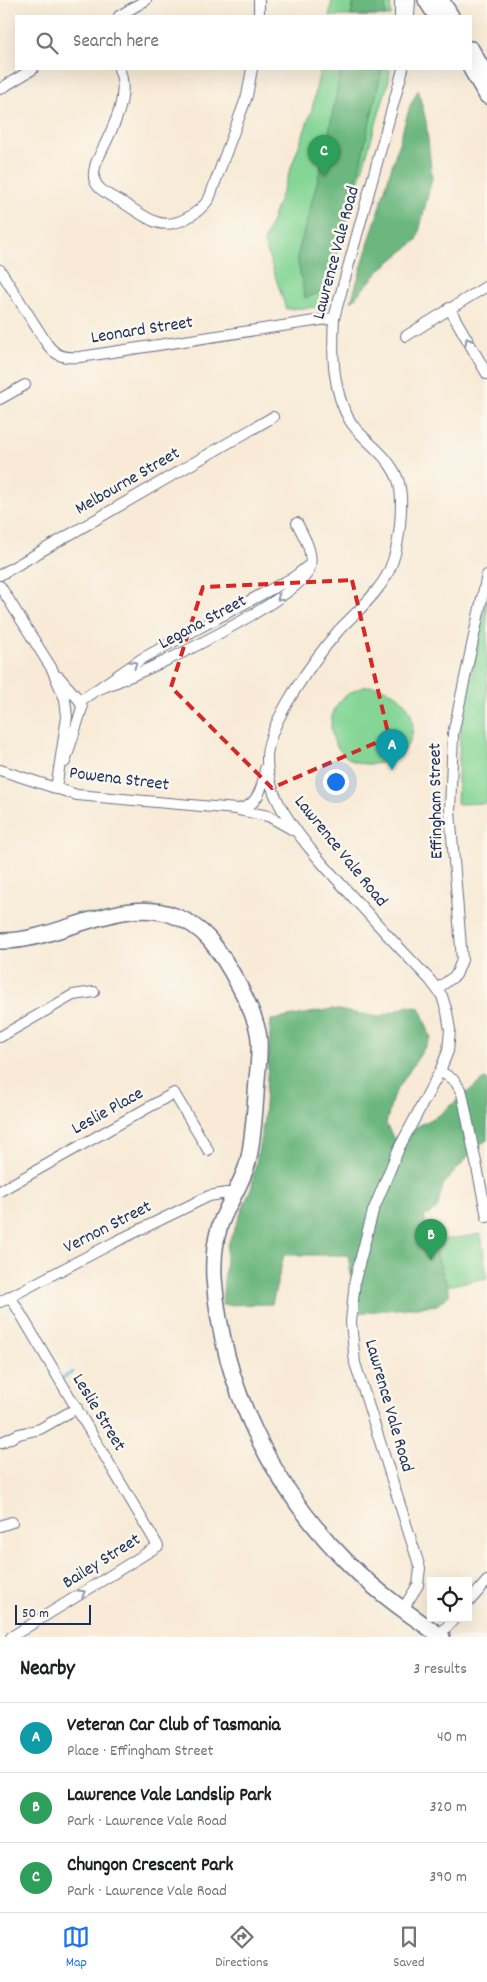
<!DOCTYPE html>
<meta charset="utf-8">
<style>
:root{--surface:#fff;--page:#f2f2f2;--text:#202124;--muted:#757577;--line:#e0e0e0;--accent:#1a73e8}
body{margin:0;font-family:Dekko,sans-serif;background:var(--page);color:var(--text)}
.controls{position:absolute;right:15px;bottom:15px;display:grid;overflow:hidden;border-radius:0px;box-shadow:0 5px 20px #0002}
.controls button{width:45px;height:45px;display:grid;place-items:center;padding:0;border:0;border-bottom:1px solid var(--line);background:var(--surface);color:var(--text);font:25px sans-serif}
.scale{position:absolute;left:15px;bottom:12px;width:76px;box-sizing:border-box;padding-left:5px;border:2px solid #1b2f5e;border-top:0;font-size:14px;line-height:18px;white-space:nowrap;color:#1b2f5e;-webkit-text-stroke:4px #fbf7ec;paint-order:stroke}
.you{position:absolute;left:335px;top:781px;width:18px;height:18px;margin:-12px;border:4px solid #fff;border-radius:50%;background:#1a73e8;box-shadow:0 0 0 8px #1a73e833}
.badge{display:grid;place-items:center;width:32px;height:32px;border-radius:50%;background:var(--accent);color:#fff;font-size:16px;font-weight:700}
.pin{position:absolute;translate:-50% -41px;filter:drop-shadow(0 1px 2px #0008)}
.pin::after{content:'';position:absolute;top:26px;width:18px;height:15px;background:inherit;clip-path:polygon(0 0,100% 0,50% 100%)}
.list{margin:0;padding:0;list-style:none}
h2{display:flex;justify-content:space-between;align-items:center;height:65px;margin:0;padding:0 20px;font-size:21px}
h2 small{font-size:16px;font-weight:400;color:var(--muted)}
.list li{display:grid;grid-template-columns:32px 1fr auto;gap:15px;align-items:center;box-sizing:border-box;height:70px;padding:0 20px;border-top:1px solid var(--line)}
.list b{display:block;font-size:19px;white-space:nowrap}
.list p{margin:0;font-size:16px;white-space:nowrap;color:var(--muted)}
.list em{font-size:16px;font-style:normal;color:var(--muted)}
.icon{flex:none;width:28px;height:28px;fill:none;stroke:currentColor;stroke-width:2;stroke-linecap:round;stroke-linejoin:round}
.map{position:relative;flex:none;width:487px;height:1637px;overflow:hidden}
.search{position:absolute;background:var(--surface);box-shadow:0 5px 20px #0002;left:15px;right:15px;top:15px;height:55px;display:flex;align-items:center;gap:12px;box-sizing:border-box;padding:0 18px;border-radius:0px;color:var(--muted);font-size:19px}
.sheet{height:275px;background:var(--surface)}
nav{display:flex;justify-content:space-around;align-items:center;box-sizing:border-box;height:70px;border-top:1px solid var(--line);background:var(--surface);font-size:14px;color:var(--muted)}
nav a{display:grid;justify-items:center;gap:2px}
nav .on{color:var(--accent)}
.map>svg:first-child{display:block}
.green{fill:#85d696;stroke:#50827a}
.forest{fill:#6cb77f;stroke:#44736e}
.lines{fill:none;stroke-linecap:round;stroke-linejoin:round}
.stream{stroke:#53b5d2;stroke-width:3}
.street-casing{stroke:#687088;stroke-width:12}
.secondary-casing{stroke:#687088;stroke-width:18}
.street{stroke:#fff;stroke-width:10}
.secondary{stroke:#fff;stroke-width:15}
.oneway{stroke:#8d97ae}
.marked{fill:none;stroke:#d62828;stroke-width:4;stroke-dasharray:10 6;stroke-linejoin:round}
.labels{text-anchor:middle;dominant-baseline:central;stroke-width:5;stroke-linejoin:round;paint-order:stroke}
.street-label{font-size:18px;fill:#1b2f5e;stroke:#fbf7ec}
</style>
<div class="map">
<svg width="487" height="1637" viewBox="0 0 487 1637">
<rect width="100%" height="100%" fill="#fbf7ec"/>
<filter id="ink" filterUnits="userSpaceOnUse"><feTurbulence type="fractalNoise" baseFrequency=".02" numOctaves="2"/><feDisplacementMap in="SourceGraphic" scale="10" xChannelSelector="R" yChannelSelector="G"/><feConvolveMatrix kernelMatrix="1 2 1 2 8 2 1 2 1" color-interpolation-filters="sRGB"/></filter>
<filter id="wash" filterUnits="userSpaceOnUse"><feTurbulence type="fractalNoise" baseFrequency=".0096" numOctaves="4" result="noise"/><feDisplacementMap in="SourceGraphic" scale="20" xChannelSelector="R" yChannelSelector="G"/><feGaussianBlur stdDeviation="1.12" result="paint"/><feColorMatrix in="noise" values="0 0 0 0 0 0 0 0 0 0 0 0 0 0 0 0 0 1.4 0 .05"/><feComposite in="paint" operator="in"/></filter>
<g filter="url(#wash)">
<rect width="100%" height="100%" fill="#f8ead6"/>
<path class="green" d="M 332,0 L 390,0 L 391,16 L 329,16 Z
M 320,69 L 390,69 L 389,80 L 321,307 L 286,309 L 264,242 L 312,110 Z
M 487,599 L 487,803 L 457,804 L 460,733 Z
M 368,686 C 426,688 428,761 372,764 C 326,767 311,698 368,686 Z
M 481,1234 L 487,1278 L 368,1301 L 380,1250 Z"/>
<path class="forest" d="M 354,0 L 385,0 L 386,16 L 351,16 Z
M 341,69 L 382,69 L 358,174 L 327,290 L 305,298 L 297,257 L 325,152 Z
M 418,90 L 426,121 L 432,178 L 417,240 L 382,268 L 351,302 L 410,106 Z
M 408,1006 L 420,1008 L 431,1038 L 393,1096 L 386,1124 L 394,1139 L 439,1115 L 484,1079 L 487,1080 L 487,1140 L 477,1146 L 443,1185 L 437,1209 L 424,1217 L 450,1294 L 437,1305 L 357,1313 L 348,1255 L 284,1255 L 272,1304 L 222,1305 L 227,1247 L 252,1186 L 264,1119 L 271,1020 L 332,1009 L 379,1017 Z"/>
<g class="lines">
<path class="stream" d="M 61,1379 L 73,1372"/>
</g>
</g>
<g filter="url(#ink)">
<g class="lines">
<defs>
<path id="street" d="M 400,0 L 400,16
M 119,16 L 146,0
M 259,16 L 259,0
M 409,16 L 410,0
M 119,69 C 132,99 108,136 96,163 C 94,171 92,178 97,185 C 103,194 117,199 125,204 C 135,210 145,218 156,222 C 175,229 198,214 209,199 L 247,96 L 252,69
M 0,89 L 33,69
M 0,270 L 47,344 C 57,357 64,358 80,357 L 334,318
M 449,308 L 487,374
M 406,336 L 487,286
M 0,399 L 25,385
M 0,575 L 273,417
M 0,586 L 52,669 L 65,699 L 67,717 L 56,789
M 59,677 L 80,701 L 82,708 L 65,762
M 94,691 C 117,682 139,673 161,663 C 187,651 302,593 309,570 C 315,554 304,537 297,523
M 80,701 L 143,658 L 294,577 L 308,566
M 0,770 L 77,795 L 236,809 C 257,809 263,787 265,769
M 239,810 L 268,816 L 295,831
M 437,989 L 456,975 L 462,960 L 450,811 L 453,734 L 487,575
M 0,1037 L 73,995 L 94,992
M 440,1071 L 455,1081 L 462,1093 L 487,1217
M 0,1191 L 174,1093 L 208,1150
M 10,1296 L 158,1546 L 11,1637
M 0,1302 L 115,1242 L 209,1196 L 227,1193 L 234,1195
M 0,1443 L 19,1434 L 40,1429 L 77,1408
M 0,1526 L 12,1522
M 468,1603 L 487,1581
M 403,1609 L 418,1585 L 420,1568 L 355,1363 L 351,1322 L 355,1280 L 373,1211 L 399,1148 L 440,1071 L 448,1051 L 450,1030 L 447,1012 L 442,996 L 430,980 C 403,952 376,923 350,894 C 327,869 303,843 285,814 C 275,798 267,778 267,759 C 266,724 316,657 339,630 C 352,616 368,603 379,587 C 393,570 398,546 400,525 C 403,488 402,473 374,447 C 366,439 356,431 350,421 C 332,391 332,352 334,318 L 403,69
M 439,1635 L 455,1618"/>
<path id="secondary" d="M 426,0 L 436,16
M 441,0 L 451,16
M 471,49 L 487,77
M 471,69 L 487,96
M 0,941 C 55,943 120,894 175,916 C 188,921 200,929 209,939 C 226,959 257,1013 259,1039 C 260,1052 258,1067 257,1080 C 255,1107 254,1135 248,1162 C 243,1180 233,1196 225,1213 C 215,1233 213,1256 214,1278 C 222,1386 272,1488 349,1564 C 377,1592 410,1615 442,1637"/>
</defs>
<use href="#street" class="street-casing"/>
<use href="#secondary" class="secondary-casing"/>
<use href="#street" class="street"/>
<use href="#secondary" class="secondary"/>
</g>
<defs><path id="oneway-chevron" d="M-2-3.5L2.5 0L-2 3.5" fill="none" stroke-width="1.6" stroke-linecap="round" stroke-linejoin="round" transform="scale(1.25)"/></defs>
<g class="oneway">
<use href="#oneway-chevron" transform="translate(468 341) rotate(-120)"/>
<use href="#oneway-chevron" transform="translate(280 598) rotate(145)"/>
<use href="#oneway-chevron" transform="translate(134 664) rotate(-34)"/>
<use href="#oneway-chevron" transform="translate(82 1593) rotate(-32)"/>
</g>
</g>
<path class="marked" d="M 352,580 L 389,737 L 272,788 L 171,687 L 203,587 Z"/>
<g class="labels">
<g class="street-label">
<text transform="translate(337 253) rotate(-75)">Lawrence Vale Road</text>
<text transform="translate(142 331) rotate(-9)">Leonard Street</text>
<text transform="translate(128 482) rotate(-30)">Melbourne Street</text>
<text transform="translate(203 623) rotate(-28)">Legana Street</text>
<text transform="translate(119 780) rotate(7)">Powena Street</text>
<text transform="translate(437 801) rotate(-91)">Effingham Street</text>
<text transform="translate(340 852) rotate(51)">Lawrence Vale Road</text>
<text transform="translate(108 1112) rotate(-29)">Leslie Place</text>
<text transform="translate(108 1228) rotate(-27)">Vernon Street</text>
<text transform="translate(388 1406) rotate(74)">Lawrence Vale Road</text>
<text transform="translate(98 1413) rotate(59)">Leslie Street</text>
<text transform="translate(102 1562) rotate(-32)">Bailey Street</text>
</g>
</g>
</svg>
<div class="controls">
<button><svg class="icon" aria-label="locate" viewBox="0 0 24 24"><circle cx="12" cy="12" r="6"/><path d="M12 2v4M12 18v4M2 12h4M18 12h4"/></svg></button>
</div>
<div class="scale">50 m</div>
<div class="you"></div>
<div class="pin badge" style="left:392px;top:770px;background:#0f9aa8">A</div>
<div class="pin badge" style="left:431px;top:1260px;background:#2e9e5b">B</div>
<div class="pin badge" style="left:324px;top:176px;background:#2e9e5b">C</div>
<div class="search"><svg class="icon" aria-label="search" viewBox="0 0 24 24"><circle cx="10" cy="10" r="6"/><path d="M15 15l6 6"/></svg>Search here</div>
</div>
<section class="sheet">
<h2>Nearby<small>3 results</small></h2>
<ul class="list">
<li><span class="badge" style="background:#0f9aa8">A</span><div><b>Veteran Car Club of Tasmania</b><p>Place · Effingham Street</p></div><em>40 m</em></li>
<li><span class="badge" style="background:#2e9e5b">B</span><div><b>Lawrence Vale Landslip Park</b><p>Park · Lawrence Vale Road</p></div><em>320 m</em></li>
<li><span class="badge" style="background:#2e9e5b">C</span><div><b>Chungon Crescent Park</b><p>Park · Lawrence Vale Road</p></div><em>390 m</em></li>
</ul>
</section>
<nav>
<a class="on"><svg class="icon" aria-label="map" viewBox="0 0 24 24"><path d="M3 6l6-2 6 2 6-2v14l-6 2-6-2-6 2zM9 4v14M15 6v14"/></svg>Map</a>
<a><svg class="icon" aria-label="directions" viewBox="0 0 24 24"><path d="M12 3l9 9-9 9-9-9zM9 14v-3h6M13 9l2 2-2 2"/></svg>Directions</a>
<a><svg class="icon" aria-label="saved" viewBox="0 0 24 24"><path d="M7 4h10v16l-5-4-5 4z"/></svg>Saved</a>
</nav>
